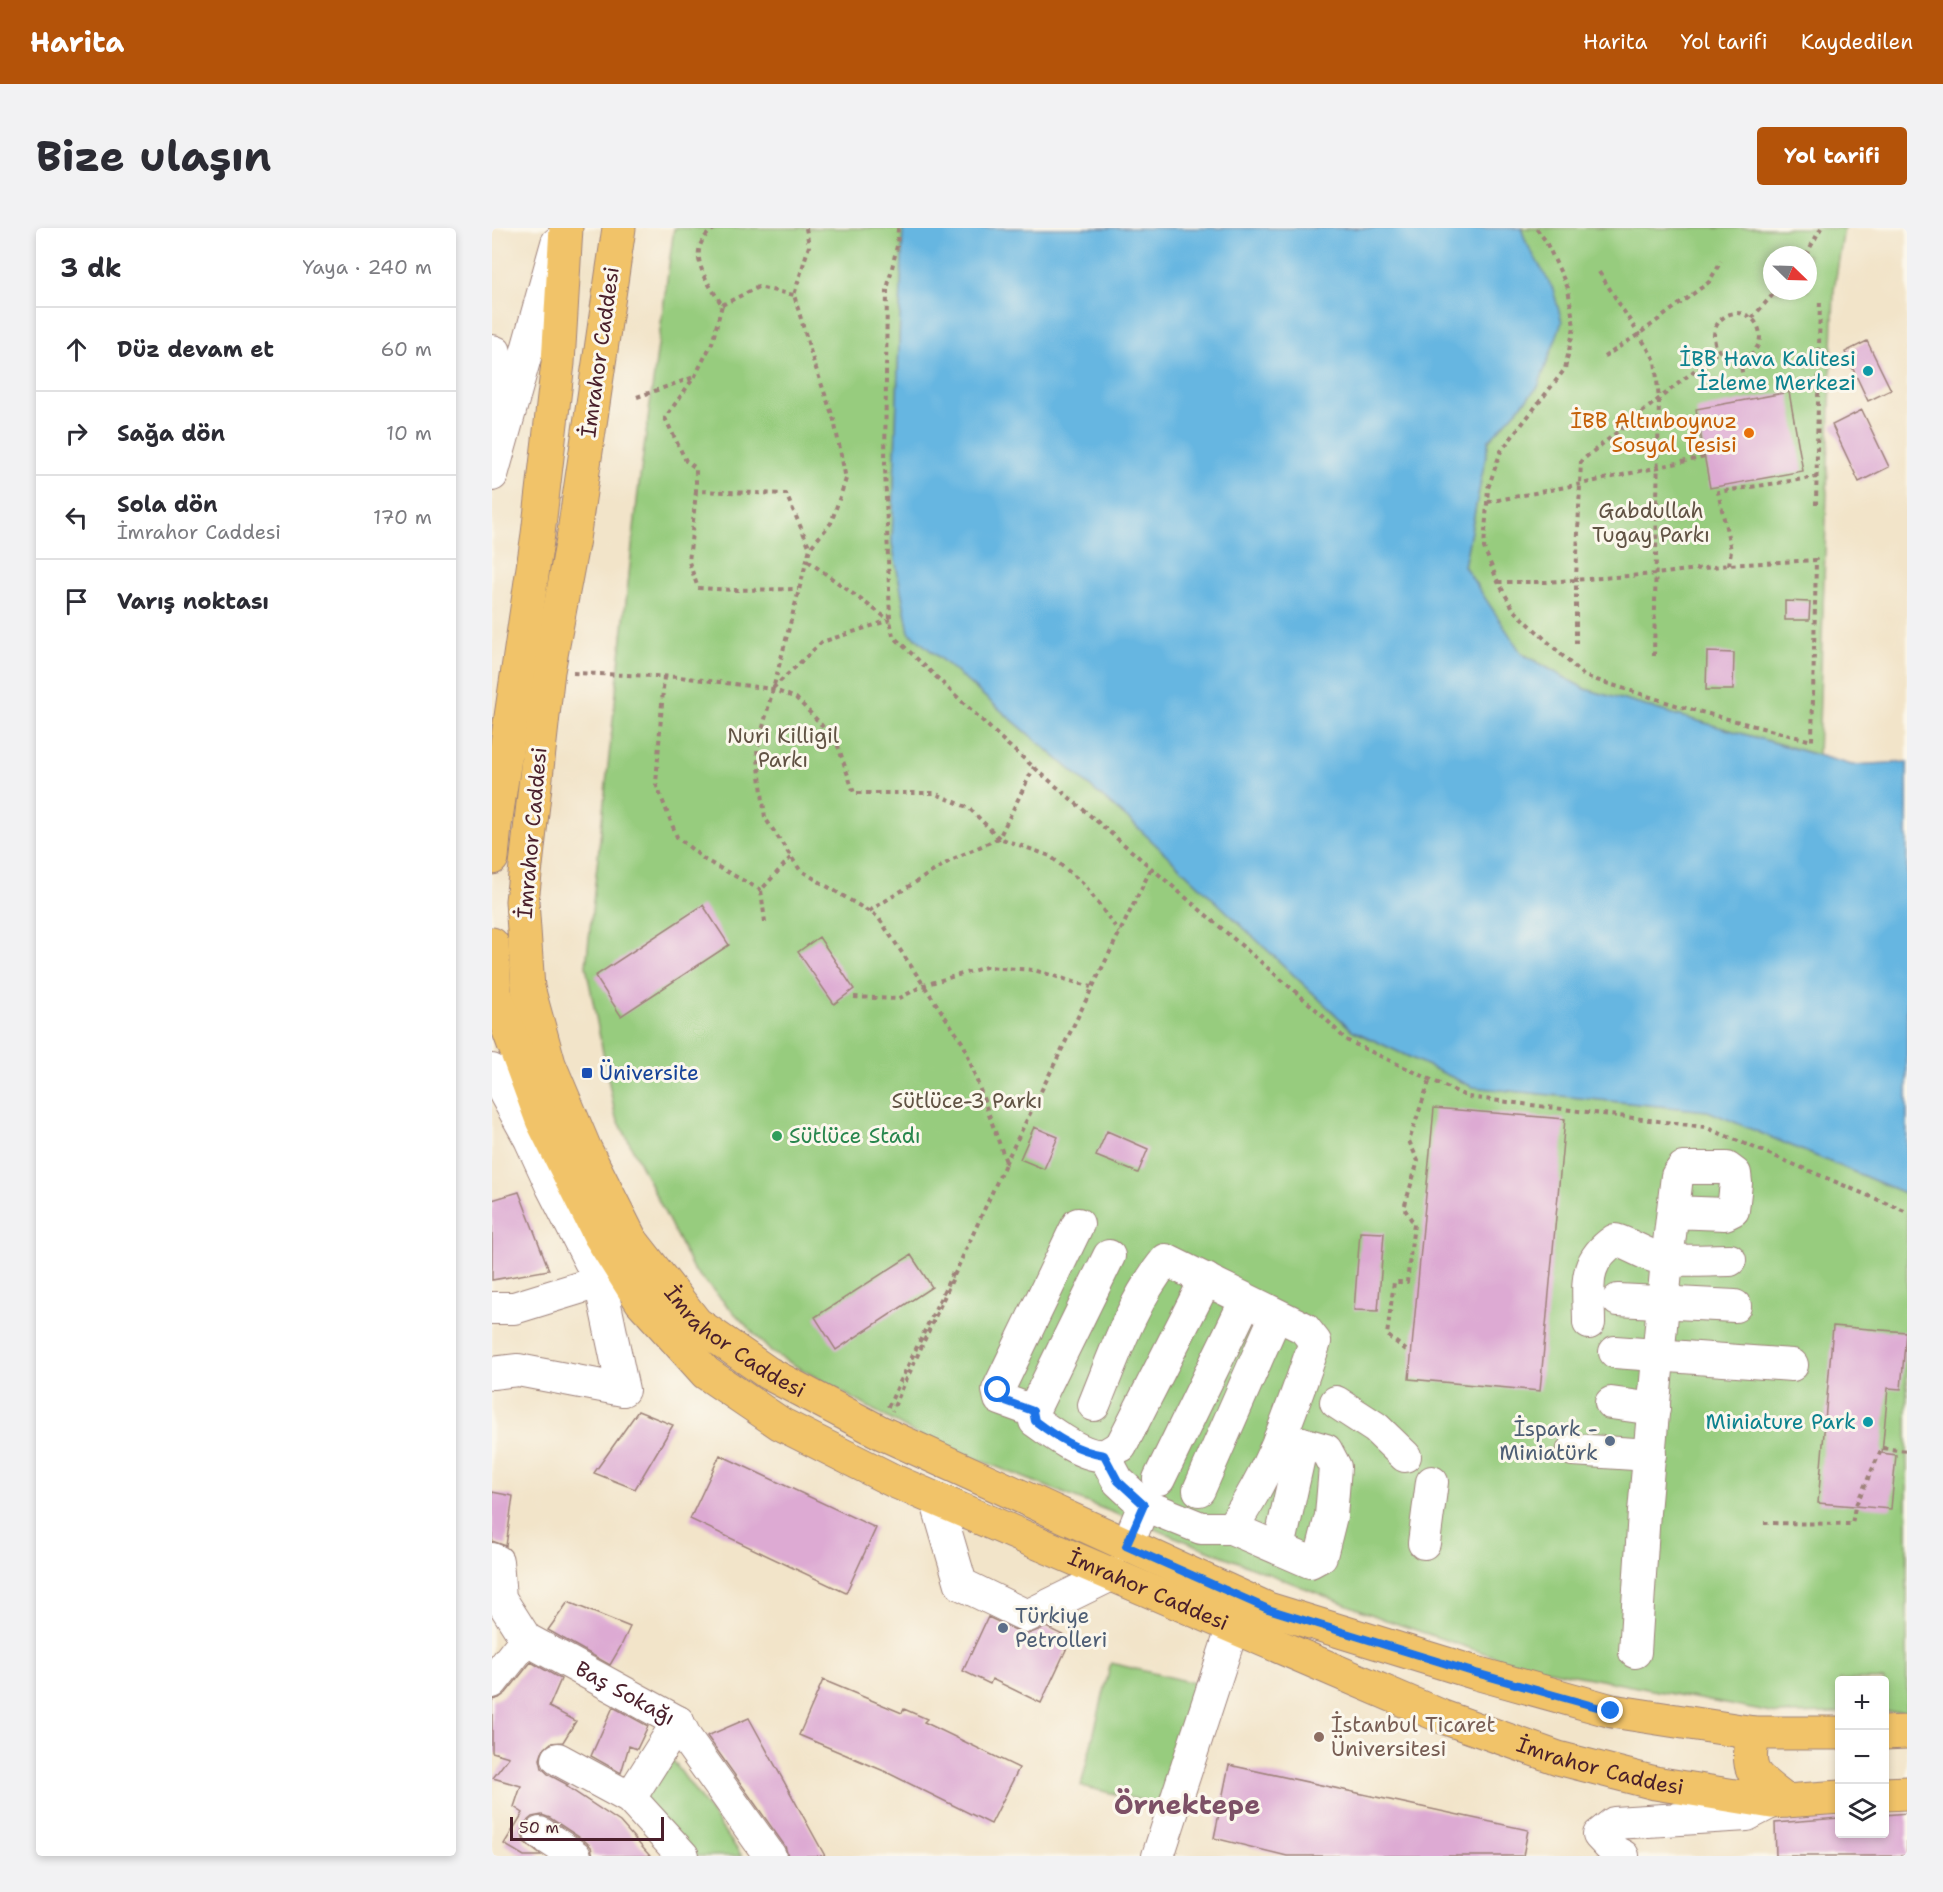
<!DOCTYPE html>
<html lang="tr">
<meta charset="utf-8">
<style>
:root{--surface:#fff;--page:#f2f2f3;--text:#2b2b33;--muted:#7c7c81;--line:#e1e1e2;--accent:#b45309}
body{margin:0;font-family:"Shantell Sans",sans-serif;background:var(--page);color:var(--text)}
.controls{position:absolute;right:18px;bottom:18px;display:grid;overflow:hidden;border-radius:6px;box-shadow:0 3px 9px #0003}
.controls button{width:54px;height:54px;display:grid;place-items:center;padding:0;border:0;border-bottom:2px solid var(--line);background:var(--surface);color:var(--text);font:30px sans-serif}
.compass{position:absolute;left:1271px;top:18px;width:54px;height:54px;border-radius:50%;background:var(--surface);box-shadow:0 3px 9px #0003;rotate:113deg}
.scale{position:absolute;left:18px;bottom:15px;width:154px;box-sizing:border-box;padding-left:6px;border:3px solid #4a1f2b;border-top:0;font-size:16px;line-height:21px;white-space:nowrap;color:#4a1f2b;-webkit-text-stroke:4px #fbf7ec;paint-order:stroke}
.stop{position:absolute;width:18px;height:18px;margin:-14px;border:4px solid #1a73e8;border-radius:50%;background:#fff}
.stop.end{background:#1a73e8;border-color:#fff;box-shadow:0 2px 6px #0008}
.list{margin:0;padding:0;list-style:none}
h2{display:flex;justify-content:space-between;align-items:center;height:78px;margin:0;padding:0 24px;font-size:26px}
h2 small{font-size:20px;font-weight:400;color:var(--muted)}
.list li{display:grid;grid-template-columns:39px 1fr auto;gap:18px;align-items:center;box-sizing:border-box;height:84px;padding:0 24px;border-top:2px solid var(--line)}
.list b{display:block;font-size:22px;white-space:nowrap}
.list p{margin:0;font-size:20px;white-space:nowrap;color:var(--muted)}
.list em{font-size:20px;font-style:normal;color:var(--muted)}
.icon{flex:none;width:33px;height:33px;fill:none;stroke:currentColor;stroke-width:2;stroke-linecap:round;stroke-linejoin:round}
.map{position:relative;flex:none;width:1415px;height:1628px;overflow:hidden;border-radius:6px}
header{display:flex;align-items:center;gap:36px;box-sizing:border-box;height:84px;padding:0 30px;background:var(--accent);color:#fff}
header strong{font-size:28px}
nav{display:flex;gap:33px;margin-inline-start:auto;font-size:21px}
.intro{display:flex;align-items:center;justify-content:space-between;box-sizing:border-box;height:144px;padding:0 36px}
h1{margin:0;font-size:42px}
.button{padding:15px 27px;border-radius:6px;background:var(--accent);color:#fff;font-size:21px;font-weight:700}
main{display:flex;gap:36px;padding:0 36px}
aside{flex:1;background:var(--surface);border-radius:6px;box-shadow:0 3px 9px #0003}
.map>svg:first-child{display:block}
.green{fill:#97cc7e;stroke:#707654;stroke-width:1.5;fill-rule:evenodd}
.water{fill:#66b6e1;stroke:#586a86;stroke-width:1.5}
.building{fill:#ddaad3}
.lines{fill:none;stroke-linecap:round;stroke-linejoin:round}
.minor-casing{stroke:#9e827a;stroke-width:34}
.major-casing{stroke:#9e827a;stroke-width:35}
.path{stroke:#9e827a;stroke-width:4;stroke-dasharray:4.5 4.5;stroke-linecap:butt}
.minor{stroke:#fff;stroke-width:32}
.major{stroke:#f1c369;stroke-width:33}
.route{stroke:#1a73e8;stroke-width:8}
.culture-dot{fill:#0f9aa8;stroke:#fbf7ec;stroke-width:2}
.food-dot{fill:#e8710a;stroke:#fbf7ec;stroke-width:2}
.transit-dot{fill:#1a4fb4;stroke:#fbf7ec;stroke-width:2}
.leisure-dot{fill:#2e9e5b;stroke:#fbf7ec;stroke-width:2}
.service-dot{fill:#5c6f8a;stroke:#fbf7ec;stroke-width:2}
.education-dot{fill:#8d6e63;stroke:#fbf7ec;stroke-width:2}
.labels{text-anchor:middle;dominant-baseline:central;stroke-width:6;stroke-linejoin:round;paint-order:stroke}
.street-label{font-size:21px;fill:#4a1f2b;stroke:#fbf7ec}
.culture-label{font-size:21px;fill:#0d838f;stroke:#fbf7ec;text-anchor:end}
.food-label{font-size:21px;fill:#c56008;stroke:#fbf7ec;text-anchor:end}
.park-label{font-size:21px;fill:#615344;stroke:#fbf7ec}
.transit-label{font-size:21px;fill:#164399;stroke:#fbf7ec;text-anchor:start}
.leisure-label{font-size:21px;fill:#27864d;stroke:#fbf7ec;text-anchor:start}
.service-label{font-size:21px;fill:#4e5e75;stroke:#fbf7ec;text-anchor:end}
.education-label{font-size:21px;fill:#785e54;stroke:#fbf7ec;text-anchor:start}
.district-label{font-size:27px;font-weight:bold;fill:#7d5066;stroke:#fbf7ec}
</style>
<header>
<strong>Harita</strong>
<nav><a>Harita</a><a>Yol tarifi</a><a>Kaydedilen</a></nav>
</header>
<div class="intro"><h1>Bize ulaşın</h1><a class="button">Yol tarifi</a></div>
<main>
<aside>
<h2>3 dk<small>Yaya · 240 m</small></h2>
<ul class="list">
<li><svg class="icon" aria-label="ahead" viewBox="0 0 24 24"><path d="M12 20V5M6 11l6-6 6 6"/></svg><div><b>Düz devam et</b></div><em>60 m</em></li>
<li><svg class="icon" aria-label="right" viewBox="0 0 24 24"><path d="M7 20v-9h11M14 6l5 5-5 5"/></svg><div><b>Sağa dön</b></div><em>10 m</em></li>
<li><svg class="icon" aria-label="left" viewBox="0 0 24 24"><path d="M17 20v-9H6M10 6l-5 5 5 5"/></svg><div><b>Sola dön</b><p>İmrahor Caddesi</p></div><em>170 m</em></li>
<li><svg class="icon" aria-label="arrive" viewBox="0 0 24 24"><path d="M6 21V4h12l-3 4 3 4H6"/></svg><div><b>Varış noktası</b></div></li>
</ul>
</aside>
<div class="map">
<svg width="1415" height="1628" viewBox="0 0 1415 1628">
<rect width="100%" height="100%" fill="#fbf7ec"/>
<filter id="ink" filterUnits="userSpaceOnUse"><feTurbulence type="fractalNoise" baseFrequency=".0167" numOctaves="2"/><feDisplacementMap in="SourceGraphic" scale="12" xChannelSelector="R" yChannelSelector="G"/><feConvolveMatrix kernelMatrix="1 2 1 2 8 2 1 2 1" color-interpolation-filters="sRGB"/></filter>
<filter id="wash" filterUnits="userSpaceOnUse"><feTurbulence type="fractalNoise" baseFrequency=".008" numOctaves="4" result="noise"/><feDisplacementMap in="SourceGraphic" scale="24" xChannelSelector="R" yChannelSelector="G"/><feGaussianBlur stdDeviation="1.35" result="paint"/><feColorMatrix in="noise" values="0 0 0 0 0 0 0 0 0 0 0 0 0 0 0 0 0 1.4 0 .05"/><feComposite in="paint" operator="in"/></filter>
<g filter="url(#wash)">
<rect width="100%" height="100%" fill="#f2e4c9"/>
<path class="green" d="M 182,0 L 411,0 L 400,315 L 417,404 L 642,596 L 860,802 L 981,859 L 1216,883 L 1415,966 L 1415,1483 L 1393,1484 L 1392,1452 L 1348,1452 L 1347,1485 L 1285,1486 L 1025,1436 L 894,1392 L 431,1210 L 279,1124 L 201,1041 L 123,886 L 94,738 L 146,264 Z
M 1029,0 L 1352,0 L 1342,62 L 1326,527 L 1093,461 L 1026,423 L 972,338 L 997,212 L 1046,159 L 1034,14 ZM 1280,27 L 1316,27 L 1316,63 L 1280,63 Z
M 619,1435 L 702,1455 L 673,1578 L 589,1558 Z
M 179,1530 L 250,1628 L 192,1628 L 145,1565 Z"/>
<path class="water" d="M 411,0 L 1029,0 L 1034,14 L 1061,61 L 1070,94 L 1046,159 L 997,212 L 972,338 L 1030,426 L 1093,461 L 1360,537 L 1415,534 L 1415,966 L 1216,883 L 981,859 L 860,802 L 642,596 L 417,404 L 400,315 Z"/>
<g id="blocks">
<path class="building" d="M 1375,113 L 1399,162 L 1376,173 L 1353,124 Z
M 1297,164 L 1311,243 L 1218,260 L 1204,181 Z
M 1370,182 L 1397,239 L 1367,254 L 1340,197 Z
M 1293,373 L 1318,374 L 1317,392 L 1293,392 Z
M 1215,424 L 1242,425 L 1241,462 L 1214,462 Z
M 211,677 L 237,717 L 129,788 L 103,748 Z
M 327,709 L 362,761 L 342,776 L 306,724 Z
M 942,880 L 1073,891 L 1048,1163 L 917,1151 Z
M 542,899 L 566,909 L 552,941 L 528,931 Z
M 615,903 L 656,921 L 646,945 L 604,928 Z
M 27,964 L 57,1042 L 0,1052 L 0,972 Z
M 868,1004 L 892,1005 L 886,1083 L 862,1082 Z
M 419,1027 L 440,1059 L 344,1122 L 323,1089 Z
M 1341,1098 L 1414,1104 L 1409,1161 L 1396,1160 L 1390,1225 L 1404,1227 L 1399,1281 L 1326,1275 Z
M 146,1183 L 181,1197 L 143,1261 L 102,1245 Z
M 228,1227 L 384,1300 L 354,1365 L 198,1291 Z
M 0,1264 L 21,1268 L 14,1318 L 0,1313 Z
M 76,1374 L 138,1399 L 128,1420 L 118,1437 L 56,1402 Z
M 496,1389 L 528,1404 L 536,1406 L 554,1399 L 579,1411 L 549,1475 L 500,1451 L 498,1456 L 471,1443 Z
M 39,1434 L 69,1451 L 57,1479 L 84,1493 L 71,1514 L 59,1515 L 51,1522 L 48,1531 L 50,1540 L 57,1547 L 76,1557 L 74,1558 L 128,1594 L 158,1628 L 101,1628 L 99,1619 L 93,1613 L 58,1590 L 50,1587 L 40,1589 L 33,1595 L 30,1605 L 32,1614 L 50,1628 L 32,1628 L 12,1616 L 31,1585 L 22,1579 L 29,1558 L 1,1550 L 17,1529 L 0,1524 L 0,1472 L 7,1470 L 14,1465 Z
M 331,1452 L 410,1485 L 412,1481 L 435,1491 L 432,1494 L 527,1540 L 499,1596 L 392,1543 L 307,1507 Z
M 121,1479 L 156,1498 L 145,1521 L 137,1518 L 129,1545 L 99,1528 Z
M 257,1490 L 333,1628 L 296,1628 L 293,1618 L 215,1508 Z
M 737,1537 L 1036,1602 L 1031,1628 L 795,1628 L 722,1610 Z
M 1415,1585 L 1415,1628 L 1284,1628 L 1283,1595 L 1347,1590 L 1347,1605 L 1392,1605 L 1392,1587 Z"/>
</g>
</g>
<g filter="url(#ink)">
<use href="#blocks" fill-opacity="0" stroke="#9e827a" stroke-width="1.5"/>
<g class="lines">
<defs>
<g id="minor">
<path d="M 0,123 L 3,124 L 7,156 L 0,179"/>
<path d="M 0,247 L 65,15"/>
<path d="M 0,842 L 38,911 L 60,959 L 108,1053 L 131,1162 L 26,1142 L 0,1145"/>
<path d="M 617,1028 L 541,1183 L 543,1193 C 558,1204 593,1230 612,1227 C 617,1226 624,1220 629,1218 L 714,1051"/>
<path d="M 1126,1072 L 1243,1078"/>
<path d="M 0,1080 L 22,1080 L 126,1048"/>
<path d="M 1097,1095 C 1097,1059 1089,1035 1123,1012 C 1141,1017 1157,1030 1176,1032 C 1196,1034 1218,1032 1238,1032"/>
<path d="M 1123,1124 L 1300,1137"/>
<path d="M 844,1174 L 884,1200 L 913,1228"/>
<path d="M 1119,1175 L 1162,1181"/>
<path d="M 602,1177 C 622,1128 640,1073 674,1032 L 812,1100 L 823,1114 C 801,1178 779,1245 739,1300 L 709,1300 L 652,1277 L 635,1318"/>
<path d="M 541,1183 L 508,1171 L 506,1162 L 586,996"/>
<path d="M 1081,1222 L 1158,1227"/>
<path d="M 612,1227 L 626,1253 L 652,1277"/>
<path d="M 667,1251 L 754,1072"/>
<path d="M 707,1262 L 784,1087"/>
<path d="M 444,1271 L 469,1356 L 535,1388 L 621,1346"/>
<path d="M 739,1300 L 818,1334 L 829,1328 L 839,1288 L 843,1239 L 834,1222 L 810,1215 L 787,1212"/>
<path d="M 932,1315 L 940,1254"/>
<path d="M 787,1320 L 810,1215"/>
<path id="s1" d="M 0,1331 L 5,1333 L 8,1370 L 34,1411 L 186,1494"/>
<path d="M 1143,1424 L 1152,1284 L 1175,1032 L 1185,948 L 1191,940 L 1235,940 L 1243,946 L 1244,955 L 1241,982 L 1233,986 L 1181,984"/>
<path d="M 0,1454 L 34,1411"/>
<path d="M 186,1494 L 194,1510 L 278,1628"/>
<path d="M 66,1531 L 138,1570 L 191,1628"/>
<path d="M 138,1570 L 186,1494"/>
<path d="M 48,1605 L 83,1628"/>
<path d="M 666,1628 L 741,1398"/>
<path d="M 1131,1628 L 1123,1624 L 1107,1607 L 1122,1595 L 1255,1587 L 1280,1574"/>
</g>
<g id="major">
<path id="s2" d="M 127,0 L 81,311 L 56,443 L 30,673 L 36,760 L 57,836 L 93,921 L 139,1012 L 204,1095 L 276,1145 L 390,1205 L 776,1381 L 984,1445 L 1120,1483 L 1262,1505 L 1348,1505"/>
<path d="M 0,630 L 3,597 L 46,306 L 66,135 L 74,0"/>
<path id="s3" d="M 0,716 L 3,765 L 50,892 L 108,1008 L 149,1073 L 214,1145 L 289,1196 L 402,1253 L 951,1489 L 1066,1530 L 1163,1555 L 1280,1574 L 1348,1569"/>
<path d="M 1262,1505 C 1252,1547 1263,1548 1294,1573"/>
<path d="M 1392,1505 L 1415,1504"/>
<path d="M 1392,1566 L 1415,1565"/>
</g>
</defs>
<use href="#minor" class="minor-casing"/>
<use href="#major" class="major-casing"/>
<path class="path" d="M 223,0 C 190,22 215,53 230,77 L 220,115 L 203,148 L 173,190 L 194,233 L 204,240 L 204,263 L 294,266 L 318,320
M 314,0 L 317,18 L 302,67 L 321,132 L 342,192 L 354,251 L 339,295 L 318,320 L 265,522 L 273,590 L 308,642 L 386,689 L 472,817 L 514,934 L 400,1183
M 406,0 L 405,18 L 395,62 L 393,237 L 398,392 L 401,408 L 516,517 L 827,784 L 854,812 L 976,869 L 1213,899 L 1415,984
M 1314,27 L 1329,0
M 1107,44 L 1163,132 L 1167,172 L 1162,428
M 230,77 L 266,59 L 302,67
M1222 108a23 23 0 1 1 46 0a23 23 0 1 1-46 0Z
M 1260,90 L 1284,63
M 1112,129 L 1147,106 L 1217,54 L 1229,33
M 1248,131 L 1253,163
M 145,169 L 202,149
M 204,263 L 197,334 L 206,360 L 241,362 L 306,361
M 996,274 L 1089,256 L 1213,229
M 1324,277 L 1328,70
M 316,333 L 397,392
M 1237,337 L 1239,322 L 1226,264 L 1325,249
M 1006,354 L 1054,354 L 1164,346 L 1237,337 L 1324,332 L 1320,513 L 1190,479 L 1092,448 L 1022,382 L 1006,354 L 992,320 L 996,260 L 1009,223 L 1073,141 L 1082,99 L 1076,60 L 1053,12 L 1044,0
M 1084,416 L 1084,351 L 1089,233 L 1227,123
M 81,445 L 188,449 L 280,461 L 304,470 L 327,494 L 346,518 L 362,565 L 442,565 L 477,580 L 507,610 L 542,539
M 172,448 L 164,556 L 185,609 L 213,632 L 269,662
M 281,460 L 330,414 L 398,392
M 377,683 L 461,631 L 507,610 L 558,628 L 592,656 L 627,704
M 273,694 L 269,662 L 299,629
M 362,769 L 406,771 L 432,757 L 494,739 L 542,742 L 599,759
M 513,936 L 659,641
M 914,1122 L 895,1107 L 902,1054 L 915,1054 L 922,996 L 912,980 L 926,933 L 917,913 L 938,851
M 396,1179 L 462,1042
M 1272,1295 L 1360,1296 L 1363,1279 L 1390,1220 L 1415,1223"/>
<use href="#minor" class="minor"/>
<use href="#major" class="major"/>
</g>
</g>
<g class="lines" filter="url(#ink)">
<path class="route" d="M 506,1162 L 508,1171 L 541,1183 L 543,1193 C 564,1209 586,1223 612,1227 L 626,1253 L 652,1277 L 634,1318 L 776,1381 L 984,1445 L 1119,1483"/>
</g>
<g class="culture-dot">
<circle cx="1376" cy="143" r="6"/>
<circle cx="1376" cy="1194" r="6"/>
</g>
<circle class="food-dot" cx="1257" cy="205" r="6"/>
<rect class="transit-dot" x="89" y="839" width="12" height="12" rx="3"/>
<circle class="leisure-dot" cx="285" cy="908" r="6"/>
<g class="service-dot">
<circle cx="1118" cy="1213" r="6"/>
<circle cx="511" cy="1400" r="6"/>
</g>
<circle class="education-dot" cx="827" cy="1509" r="6"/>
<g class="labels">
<g class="street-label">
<text transform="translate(108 124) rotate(-82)">İmrahor Caddesi</text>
<text transform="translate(40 605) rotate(-85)">İmrahor Caddesi</text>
<text stroke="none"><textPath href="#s2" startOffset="1188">İmrahor Caddesi</textPath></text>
<text stroke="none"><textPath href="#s3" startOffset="982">İmrahor Caddesi</textPath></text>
<text stroke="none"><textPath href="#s1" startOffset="204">Baş Sokağı</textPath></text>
<text stroke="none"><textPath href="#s3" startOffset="1468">İmrahor Caddesi</textPath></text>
</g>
<g class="culture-label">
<text x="1364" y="131">İBB Hava Kalitesi<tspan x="1364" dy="24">İzleme Merkezi</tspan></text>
<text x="1364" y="1194">Miniature Park</text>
</g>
<g class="food-label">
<text x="1245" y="193">İBB Altınboynuz<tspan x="1245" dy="24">Sosyal Tesisi</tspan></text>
</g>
<g class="park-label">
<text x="1159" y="283">Gabdullah<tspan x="1159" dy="24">Tugay Parkı</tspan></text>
<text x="291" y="508">Nuri Killigil<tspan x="291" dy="24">Parkı</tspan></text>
<text x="475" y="873">Sütlüce-3 Parkı</text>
</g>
<g class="transit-label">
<text x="107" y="845">Üniversite</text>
</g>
<g class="leisure-label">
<text x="297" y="908">Sütlüce Stadı</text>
</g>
<g class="service-label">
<text x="1106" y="1201">İspark -<tspan x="1106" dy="24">Miniatürk</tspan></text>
<text x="523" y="1388" text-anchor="start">Türkiye<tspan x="523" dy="24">Petrolleri</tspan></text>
</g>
<g class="education-label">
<text x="839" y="1497">İstanbul Ticaret<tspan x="839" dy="24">Üniversitesi</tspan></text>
</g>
<g class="district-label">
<text x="695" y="1576">Örnektepe</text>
</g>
</g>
</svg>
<div class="controls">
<button>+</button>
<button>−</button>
<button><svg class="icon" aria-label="layers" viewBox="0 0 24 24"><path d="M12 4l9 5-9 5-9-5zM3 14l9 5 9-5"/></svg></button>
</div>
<svg class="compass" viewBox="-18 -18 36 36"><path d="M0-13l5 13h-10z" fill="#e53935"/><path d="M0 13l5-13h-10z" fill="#7c7c81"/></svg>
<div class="scale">50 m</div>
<div class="stop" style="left:506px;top:1162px"></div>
<div class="stop end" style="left:1119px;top:1483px"></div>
</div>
</main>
